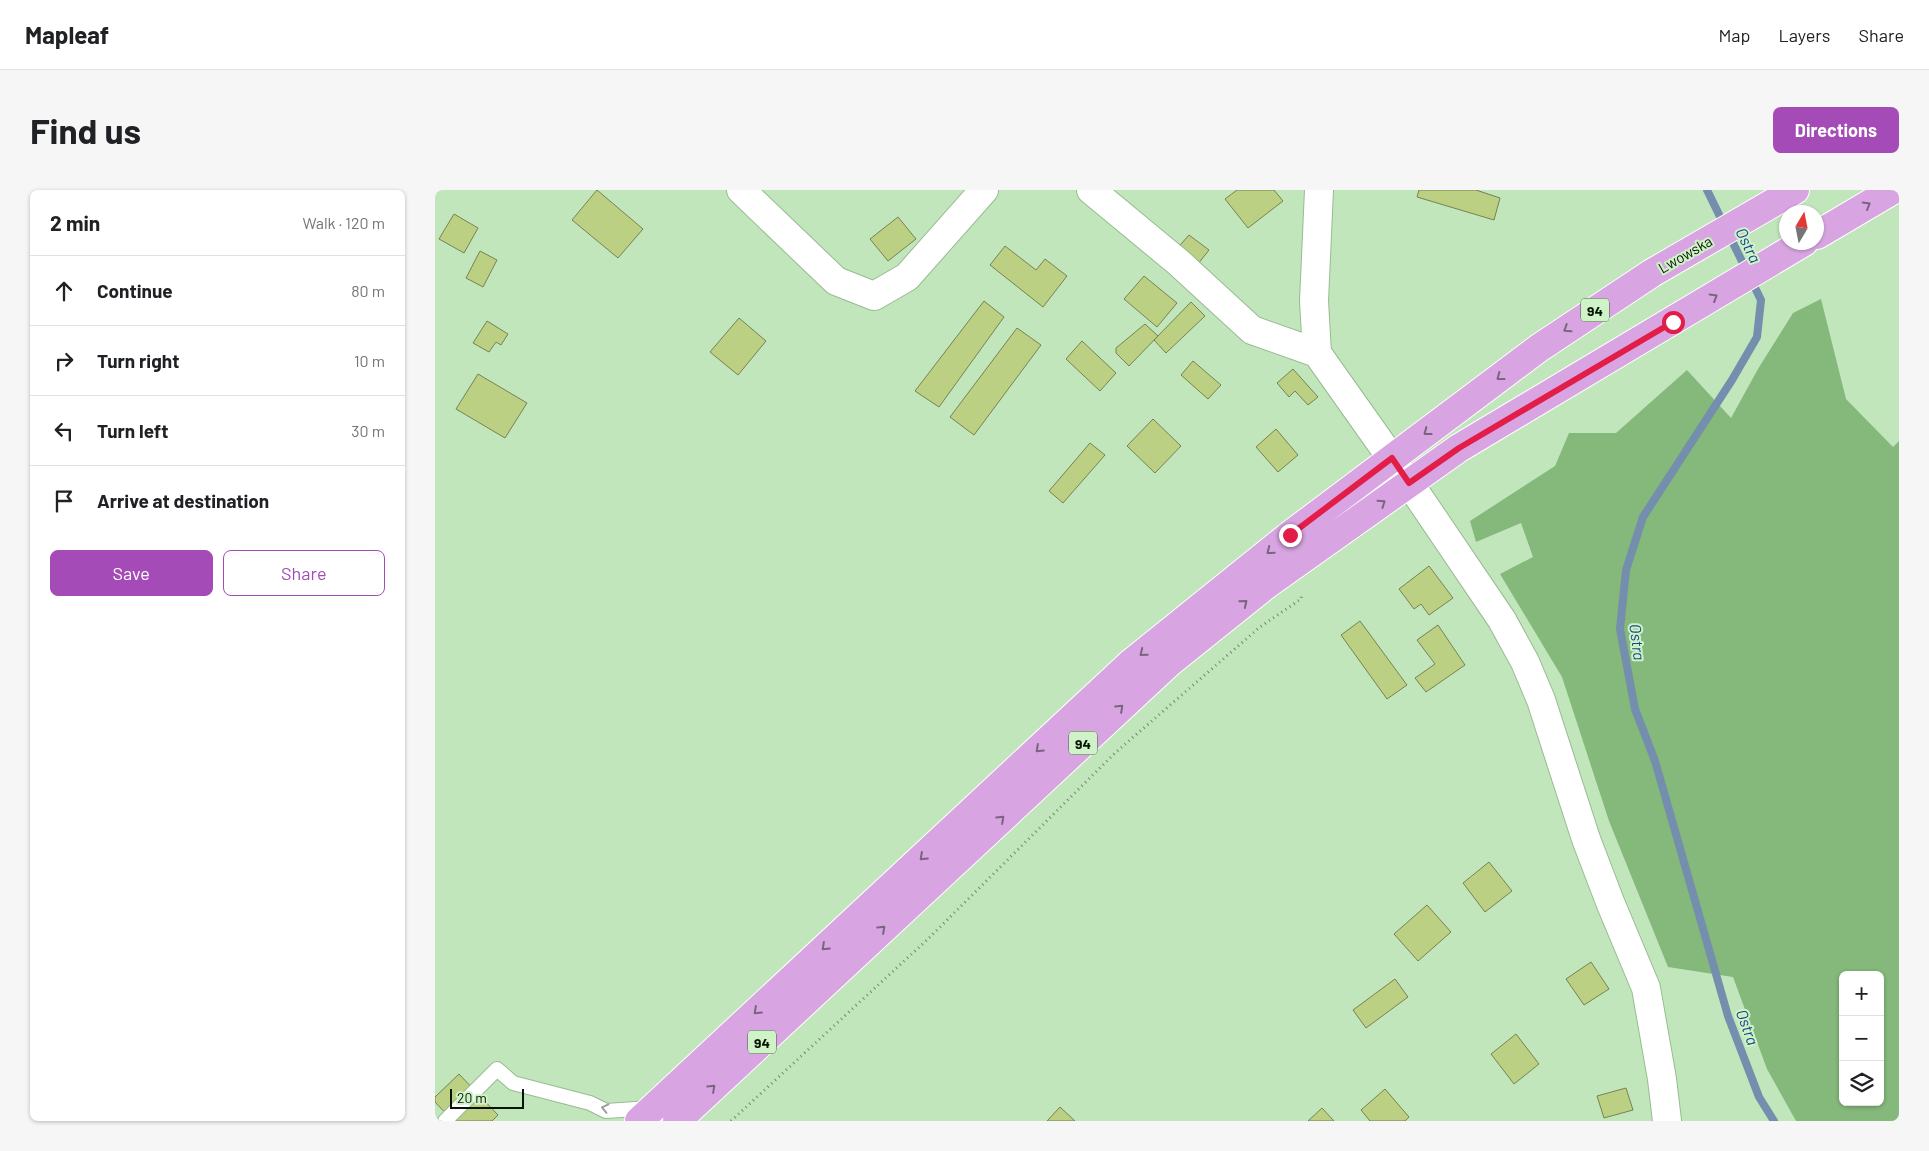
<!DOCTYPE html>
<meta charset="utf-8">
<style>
:root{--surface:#fff;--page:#f6f6f6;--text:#202124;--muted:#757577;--line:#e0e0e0;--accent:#a54bb7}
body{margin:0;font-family:Barlow,sans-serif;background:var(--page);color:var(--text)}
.controls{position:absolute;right:15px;bottom:15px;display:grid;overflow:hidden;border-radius:8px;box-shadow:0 1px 4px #0004}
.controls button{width:45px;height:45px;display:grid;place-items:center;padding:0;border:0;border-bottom:1px solid var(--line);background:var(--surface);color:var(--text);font:25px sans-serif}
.compass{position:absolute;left:1344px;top:15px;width:45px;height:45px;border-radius:50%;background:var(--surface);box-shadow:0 1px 4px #0004;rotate:10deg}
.scale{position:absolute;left:15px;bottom:12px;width:74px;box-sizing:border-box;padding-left:5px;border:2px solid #081506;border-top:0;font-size:14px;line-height:18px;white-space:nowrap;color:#081506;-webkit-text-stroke:4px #cff3c7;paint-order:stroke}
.stop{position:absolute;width:15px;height:15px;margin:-11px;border:4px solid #e11d48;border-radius:50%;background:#fff}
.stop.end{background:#e11d48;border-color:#fff;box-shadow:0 1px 5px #0008}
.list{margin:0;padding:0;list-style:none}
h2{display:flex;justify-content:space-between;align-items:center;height:65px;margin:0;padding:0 20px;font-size:21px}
h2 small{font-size:16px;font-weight:400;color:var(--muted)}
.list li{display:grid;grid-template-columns:32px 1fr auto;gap:15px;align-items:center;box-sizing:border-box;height:70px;padding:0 20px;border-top:1px solid var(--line)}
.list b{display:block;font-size:19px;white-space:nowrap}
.list em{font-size:16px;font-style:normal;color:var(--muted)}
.actions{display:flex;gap:10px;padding:15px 20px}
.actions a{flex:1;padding:11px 0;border:1px solid var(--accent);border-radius:8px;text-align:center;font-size:18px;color:var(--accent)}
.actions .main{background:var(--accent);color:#fff}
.icon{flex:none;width:28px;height:28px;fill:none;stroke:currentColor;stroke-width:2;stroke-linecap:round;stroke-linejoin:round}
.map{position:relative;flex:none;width:1464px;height:931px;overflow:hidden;border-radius:8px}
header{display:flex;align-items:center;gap:30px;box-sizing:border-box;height:70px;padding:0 25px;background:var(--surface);border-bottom:1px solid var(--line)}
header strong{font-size:24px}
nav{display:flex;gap:28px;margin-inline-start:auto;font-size:18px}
.intro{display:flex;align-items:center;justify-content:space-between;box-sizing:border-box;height:120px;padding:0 30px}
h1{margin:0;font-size:35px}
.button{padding:12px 22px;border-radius:8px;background:var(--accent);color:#fff;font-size:18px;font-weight:700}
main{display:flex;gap:30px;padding:0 30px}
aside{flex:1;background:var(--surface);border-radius:8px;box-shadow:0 1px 4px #0004}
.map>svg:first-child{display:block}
.forest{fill:#85b87b;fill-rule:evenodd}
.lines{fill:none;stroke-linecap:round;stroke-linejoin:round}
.stream{stroke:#748eae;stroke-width:8}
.building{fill:#bcd084;stroke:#768253}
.service-casing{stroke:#98bb91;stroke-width:16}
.minor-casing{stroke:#98bb91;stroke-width:30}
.primary-casing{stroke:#fff;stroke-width:30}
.path{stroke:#718b6c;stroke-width:3;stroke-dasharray:1 4;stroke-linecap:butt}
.service{stroke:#fff;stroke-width:14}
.minor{stroke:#fff;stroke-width:28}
.primary{stroke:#d8a5e2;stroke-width:28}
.oneway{stroke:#7a647f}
.oneway2{stroke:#9ca19b}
.route{stroke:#e11d48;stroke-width:6}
.labels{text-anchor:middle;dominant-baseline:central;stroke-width:4;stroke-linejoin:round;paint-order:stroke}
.shield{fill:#cff3c7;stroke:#445840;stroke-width:1}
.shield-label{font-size:14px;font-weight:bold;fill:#081506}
.street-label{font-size:15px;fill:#081506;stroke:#cff3c7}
.water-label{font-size:16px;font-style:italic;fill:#19448e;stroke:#cff3c7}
</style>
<header>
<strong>Mapleaf</strong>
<nav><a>Map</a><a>Layers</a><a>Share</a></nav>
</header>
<div class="intro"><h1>Find us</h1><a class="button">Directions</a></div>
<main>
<aside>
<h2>2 min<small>Walk · 120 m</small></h2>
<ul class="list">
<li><svg class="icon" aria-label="ahead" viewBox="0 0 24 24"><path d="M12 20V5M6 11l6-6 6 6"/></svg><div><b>Continue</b></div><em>80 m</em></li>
<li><svg class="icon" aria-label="right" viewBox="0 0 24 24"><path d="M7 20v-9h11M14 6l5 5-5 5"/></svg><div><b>Turn right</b></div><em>10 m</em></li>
<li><svg class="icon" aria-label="left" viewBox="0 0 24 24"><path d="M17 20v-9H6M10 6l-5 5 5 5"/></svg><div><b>Turn left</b></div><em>30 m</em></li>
<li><svg class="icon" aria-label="arrive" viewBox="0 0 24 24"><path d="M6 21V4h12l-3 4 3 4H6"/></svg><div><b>Arrive at destination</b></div></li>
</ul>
<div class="actions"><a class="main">Save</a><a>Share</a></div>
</aside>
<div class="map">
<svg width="1464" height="931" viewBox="0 0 1464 931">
<rect width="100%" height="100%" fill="#c2e6bb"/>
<path class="forest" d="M 1386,109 L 1411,209 L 1458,257 L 1464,251 L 1464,931 L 1361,931 L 1332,879 L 1298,787 L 1233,777 L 1174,631 L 1127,487 L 1065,384 L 1098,367 L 1086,333 L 1041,352 L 1035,331 L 1120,276 L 1134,243 L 1181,243 L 1252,180 L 1296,228 L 1323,179 L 1358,123 ZM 1408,785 L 1445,785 L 1445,912 L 1408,912 Z"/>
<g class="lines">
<path class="stream" d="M 1272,0 L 1326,110 L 1322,147 L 1297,190 L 1208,327 L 1191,380 L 1185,439 L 1200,519 L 1220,571 L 1293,826 L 1324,907 L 1339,931"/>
</g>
<path class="building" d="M 162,0 L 208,39 L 183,68 L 137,30 Z
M 802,0 L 839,0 L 848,11 L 813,38 L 790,9 Z
M 984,0 L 1041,0 L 1065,8 L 1059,30 L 982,7 Z
M 19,24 L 43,38 L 29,63 L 4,49 Z
M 463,27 L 481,49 L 453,71 L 435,49 Z
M 754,45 L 774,60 L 759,79 L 739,62 Z
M 570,56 L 601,80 L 610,69 L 632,86 L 608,117 L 555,75 Z
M 45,61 L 62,70 L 48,97 L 31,88 Z
M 709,86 L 742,113 L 722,137 L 689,109 Z
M 549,111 L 569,127 L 504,217 L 480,201 Z
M 756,112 L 770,126 L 731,163 L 719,150 Z
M 304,128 L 331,151 L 303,185 L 275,162 Z
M 52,131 L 73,144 L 66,155 L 61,152 L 54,162 L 38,153 Z
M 710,134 L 723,146 L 694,176 L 681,163 L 681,158 Z
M 582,138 L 606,155 L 539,245 L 515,227 Z
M 647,151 L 681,183 L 665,201 L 631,169 Z
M 758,171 L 786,195 L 773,209 L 746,185 Z
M 858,179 L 883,207 L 873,215 L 860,201 L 854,207 L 842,193 Z
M 43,184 L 92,213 L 70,248 L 21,219 Z
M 718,229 L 746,256 L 720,283 L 692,256 Z
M 841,239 L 863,265 L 843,282 L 821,257 Z
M 655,253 L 670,265 L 628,313 L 614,301 Z
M 994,376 L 1018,408 L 994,425 L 986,414 L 979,419 L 964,399 Z
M 925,431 L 972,495 L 952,509 L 906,445 Z
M 1003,435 L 1030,475 L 991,502 L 980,488 L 1000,474 L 982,450 Z
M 1054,672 L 1077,701 L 1050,722 L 1028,693 Z
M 992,715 L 1016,742 L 983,771 L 959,744 Z
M 1156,772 L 1174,799 L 1149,815 L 1131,789 Z
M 960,789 L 973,807 L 931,838 L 918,820 Z
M 1081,844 L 1104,874 L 1079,894 L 1056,864 Z
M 24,884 L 63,925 L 57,931 L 18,931 L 0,912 L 0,907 Z
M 1191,898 L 1198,920 L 1169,928 L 1162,906 Z
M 950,899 L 974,927 L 970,931 L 935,931 L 926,920 Z
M 625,917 L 640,931 L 612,931 Z
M 887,918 L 899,931 L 873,931 Z"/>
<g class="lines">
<defs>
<path id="service" d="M 10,931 L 62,879 L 78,893 L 155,913 L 171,921 L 215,918"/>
<path id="minor" d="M 306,0 L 401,91 L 439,106 L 472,87 L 549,0
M 656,0 L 743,72 L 817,140 L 882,163 L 981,303 L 1067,430 L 1090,472 L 1106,510 L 1151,649 L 1175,712 L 1211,798 L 1227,889 L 1232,931
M 882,163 L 879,111 L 884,0"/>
<path id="primary" d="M 1382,45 L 1458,0
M 204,931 L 695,474 L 855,345 L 1104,158 L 1217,83 L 1360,0
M 242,931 L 735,472 L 831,395 L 1024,258 L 1369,52"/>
</defs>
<use href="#service" class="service-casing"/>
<use href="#minor" class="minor-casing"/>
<use href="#primary" class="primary-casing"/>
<path class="path" d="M 296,931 L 494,748 L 680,563 L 825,437 L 866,409 L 867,403"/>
<use href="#service" class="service"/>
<use href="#minor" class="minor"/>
<use href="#primary" class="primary"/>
</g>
<defs><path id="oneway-chevron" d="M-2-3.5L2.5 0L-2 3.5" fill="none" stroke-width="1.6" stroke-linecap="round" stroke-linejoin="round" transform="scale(1.25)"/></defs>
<g class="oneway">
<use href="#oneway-chevron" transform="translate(1432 15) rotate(-30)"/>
<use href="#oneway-chevron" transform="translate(1279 107) rotate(-31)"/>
<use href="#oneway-chevron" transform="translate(1132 139) rotate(147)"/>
<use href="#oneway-chevron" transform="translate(1065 187) rotate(143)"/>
<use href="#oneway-chevron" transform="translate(992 242) rotate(143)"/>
<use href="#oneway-chevron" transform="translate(947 313) rotate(-35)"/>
<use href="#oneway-chevron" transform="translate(835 361) rotate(141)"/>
<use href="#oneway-chevron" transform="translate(809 413) rotate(-39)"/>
<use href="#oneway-chevron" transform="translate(708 463) rotate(141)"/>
<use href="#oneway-chevron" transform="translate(685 518) rotate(-43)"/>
<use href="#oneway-chevron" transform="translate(604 559) rotate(137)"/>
<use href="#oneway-chevron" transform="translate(566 629) rotate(-43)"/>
<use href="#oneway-chevron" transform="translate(488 667) rotate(137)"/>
<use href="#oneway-chevron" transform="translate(447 739) rotate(-43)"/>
<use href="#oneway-chevron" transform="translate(390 757) rotate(137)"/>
<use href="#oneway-chevron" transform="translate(322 821) rotate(137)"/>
<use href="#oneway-chevron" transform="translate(277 898) rotate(-43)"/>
</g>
<use class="oneway2" href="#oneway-chevron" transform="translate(170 918) rotate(-167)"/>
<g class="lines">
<path class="route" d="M 855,345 L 957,268 L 974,293 L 1024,258 L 1238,132"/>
</g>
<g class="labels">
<g class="shield">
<rect x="1146" y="108.5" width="28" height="23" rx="4"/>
<rect x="634" y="541.5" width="28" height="23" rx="4"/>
<rect x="313" y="840.5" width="28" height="23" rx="4"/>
</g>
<g class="shield-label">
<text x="1160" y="120">94</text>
<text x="648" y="553">94</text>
<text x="327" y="852">94</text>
</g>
<g class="street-label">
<text transform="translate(1250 64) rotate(-30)">Lwowska</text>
</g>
<g class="water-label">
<text transform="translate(1314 55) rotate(64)">Ostra</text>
<text transform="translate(1203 452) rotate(83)">Ostra</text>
<text transform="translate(1313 837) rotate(70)">Ostra</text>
</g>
</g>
</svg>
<div class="controls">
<button>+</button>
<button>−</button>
<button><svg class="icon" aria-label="layers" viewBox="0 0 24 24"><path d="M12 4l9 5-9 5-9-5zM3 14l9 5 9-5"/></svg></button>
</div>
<svg class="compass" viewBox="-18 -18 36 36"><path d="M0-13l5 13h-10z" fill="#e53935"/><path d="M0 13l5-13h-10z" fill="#757577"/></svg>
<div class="scale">20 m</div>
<div class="stop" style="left:1238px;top:132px"></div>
<div class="stop end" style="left:855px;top:345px"></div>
</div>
</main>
